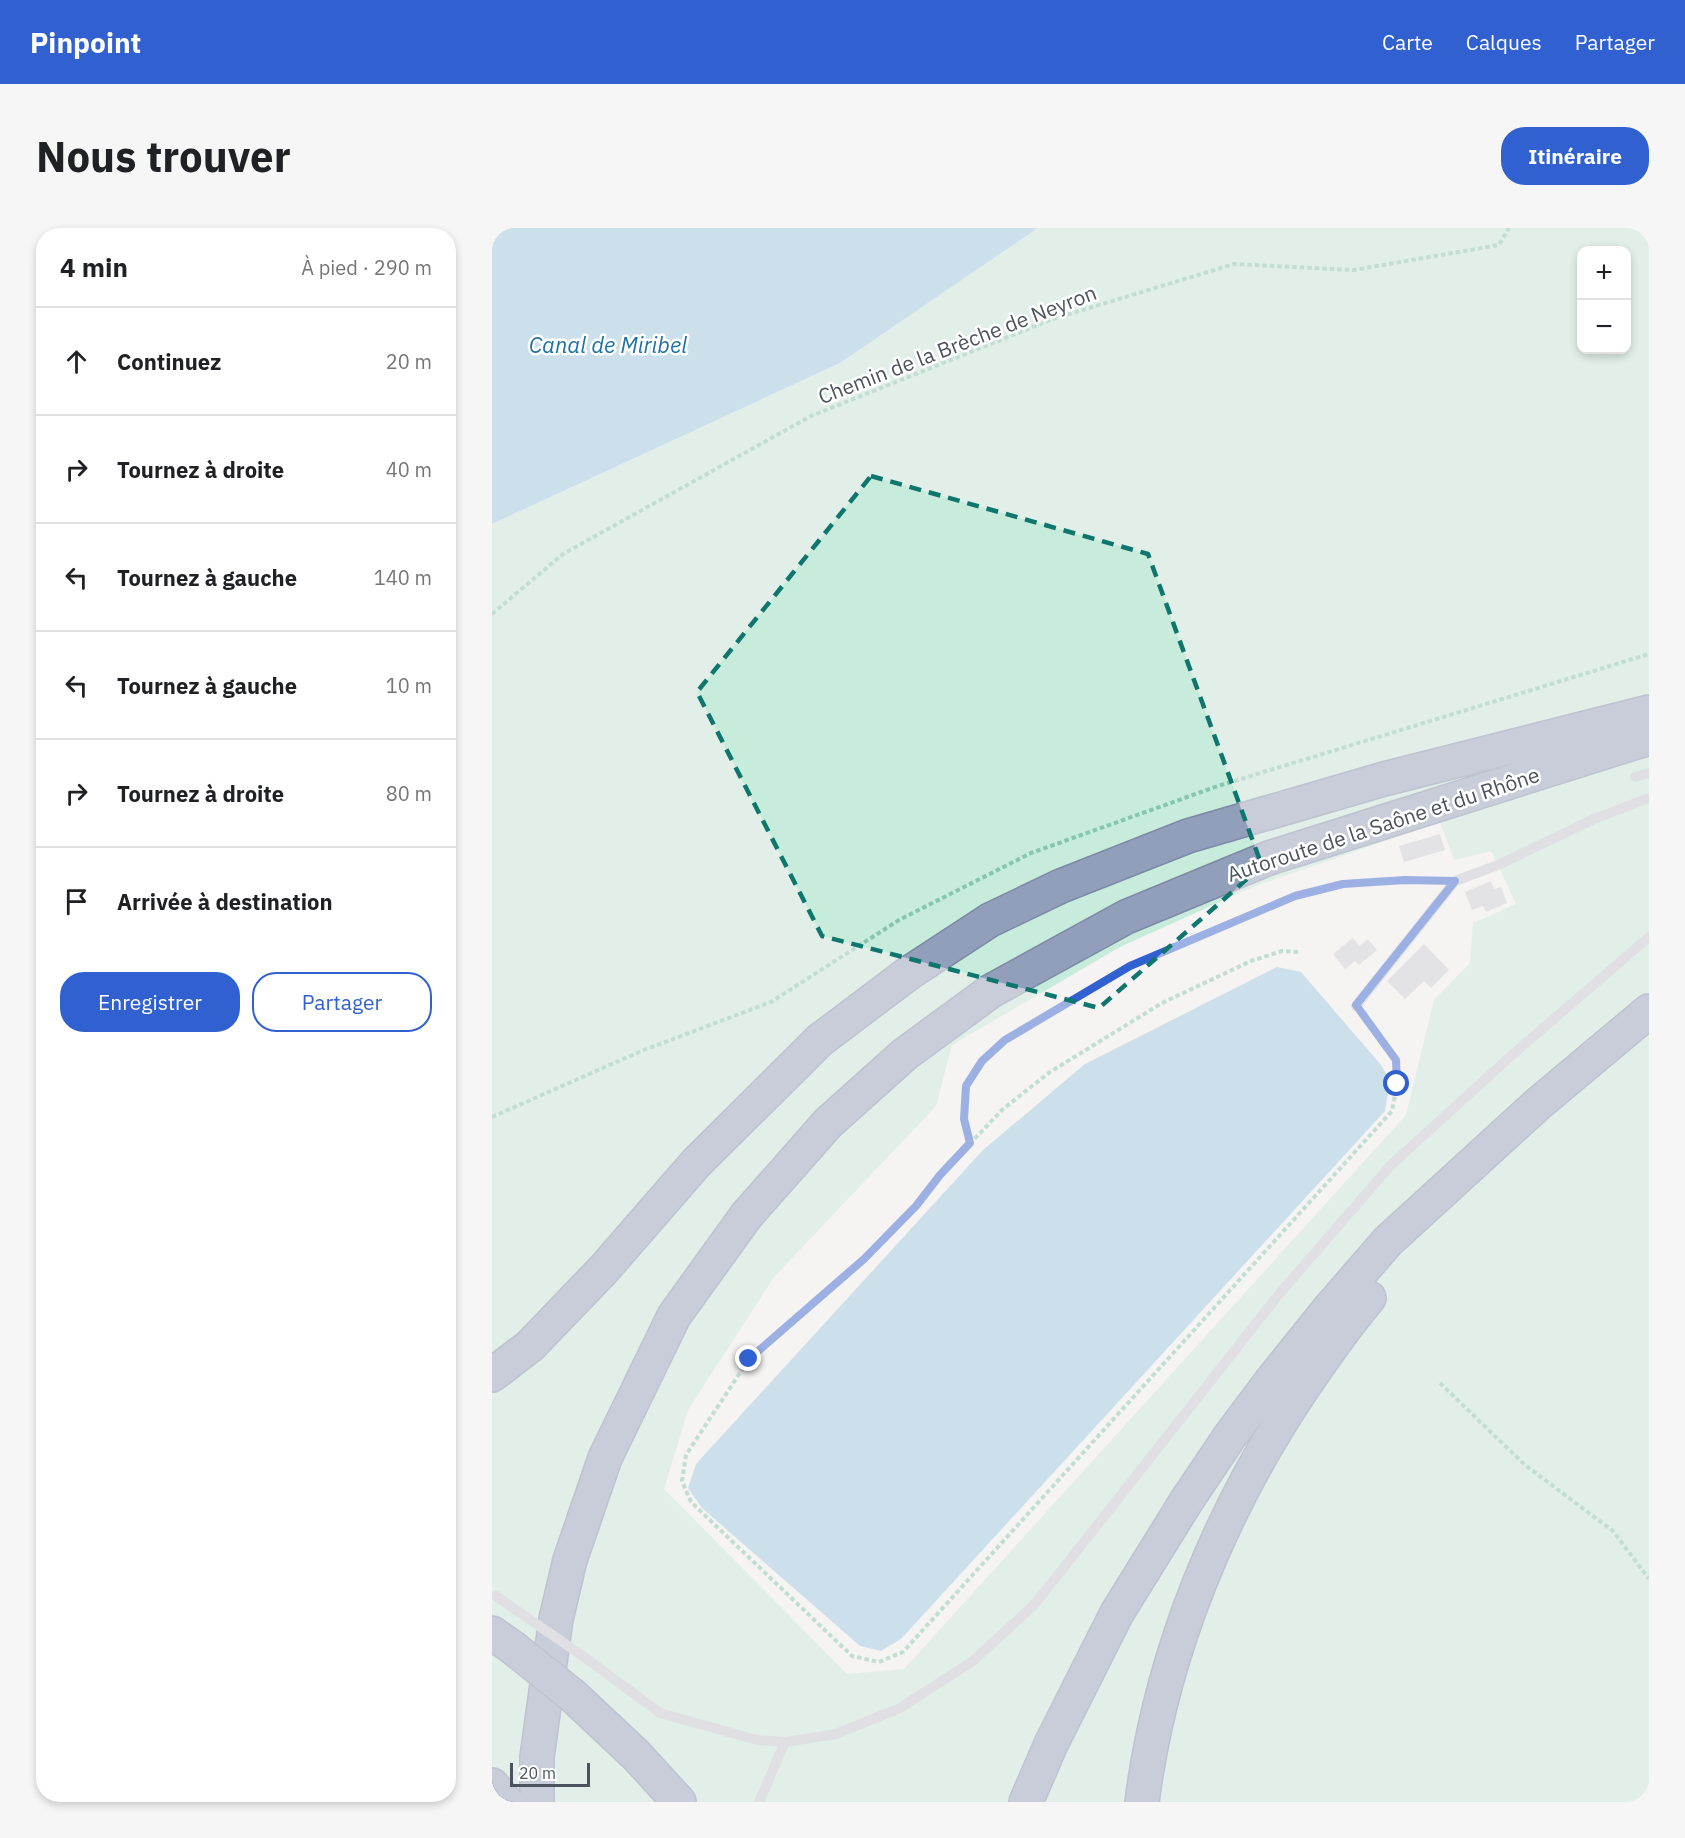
<!DOCTYPE html>
<html lang="fr">
<meta charset="utf-8">
<style>
:root{--surface:#fff;--page:#f6f6f6;--text:#202124;--muted:#757577;--line:#e0e0e0;--accent:#3160d0}
body{margin:0;font-family:"IBM Plex Sans",sans-serif;background:var(--page);color:var(--text)}
.controls{position:absolute;right:18px;top:18px;display:grid;overflow:hidden;border-radius:12px;box-shadow:0 3px 9px #0003}
.controls button{width:54px;height:54px;display:grid;place-items:center;padding:0;border:0;border-bottom:2px solid var(--line);background:var(--surface);color:var(--text);font:30px sans-serif}
.scale{position:absolute;left:18px;bottom:15px;width:80px;box-sizing:border-box;padding-left:6px;border:3px solid #4c535e;border-top:0;font-size:16px;line-height:21px;white-space:nowrap;color:#4c535e;-webkit-text-stroke:4px #fff;paint-order:stroke}
.stop{position:absolute;width:18px;height:18px;margin:-14px;border:4px solid #3160d0;border-radius:50%;background:#fff}
.stop.end{background:#3160d0;border-color:#fff;box-shadow:0 2px 6px #0008}
.list{margin:0;padding:0;list-style:none}
h2{display:flex;justify-content:space-between;align-items:center;height:78px;margin:0;padding:0 24px;font-size:26px}
h2 small{font-size:20px;font-weight:400;color:var(--muted)}
.list li{display:grid;grid-template-columns:39px 1fr auto;gap:18px;align-items:center;box-sizing:border-box;height:108px;padding:0 24px;border-top:2px solid var(--line)}
.list b{display:block;font-size:22px;white-space:nowrap}
.list em{font-size:20px;font-style:normal;color:var(--muted)}
.actions{display:flex;gap:12px;padding:18px 24px}
.actions a{flex:1;padding:14px 0;border:2px solid var(--accent);border-radius:24px;text-align:center;font-size:21px;color:var(--accent)}
.actions .main{background:var(--accent);color:#fff}
.icon{flex:none;width:33px;height:33px;fill:none;stroke:currentColor;stroke-width:2;stroke-linecap:round;stroke-linejoin:round}
.map{position:relative;flex:none;width:1157px;height:1574px;overflow:hidden;border-radius:24px}
header{display:flex;align-items:center;gap:36px;box-sizing:border-box;height:84px;padding:0 30px;background:var(--accent);color:#fff}
header strong{font-size:28px}
nav{display:flex;gap:33px;margin-inline-start:auto;font-size:21px}
.intro{display:flex;align-items:center;justify-content:space-between;box-sizing:border-box;height:144px;padding:0 36px}
h1{margin:0;font-size:42px}
.button{padding:15px 27px;border-radius:24px;background:var(--accent);color:#fff;font-size:21px;font-weight:700}
main{display:flex;gap:36px;padding:0 36px}
aside{flex:1;background:var(--surface);border-radius:24px;box-shadow:0 3px 9px #0003}
.map>svg:first-child{display:block}
.green{fill:#c8ecdb;fill-rule:evenodd}
.water{fill:#9acae3}
.building{fill:#cdcfd4}
.lines{fill:none;stroke-linecap:round;stroke-linejoin:round}
.highway-casing{stroke:#7c8aa6;stroke-width:36}
.path{stroke:#84c6af;stroke-width:4;stroke-dasharray:4.5 3;stroke-linecap:butt}
.lane{stroke:#c5cbd2;stroke-width:10}
.highway{stroke:#919fbb;stroke-width:33}
.highway-bridge-casing{stroke:#7c8aa6;stroke-width:36;stroke-linecap:butt}
.lane-bridge{stroke:#c5cbd2;stroke-width:10}
.highway-bridge{stroke:#919fbb;stroke-width:33}
.route{stroke:#3160d0;stroke-width:8}
.marked{fill:none;stroke:#0f766e;stroke-width:4.5;stroke-dasharray:12 8;stroke-linejoin:round}
.labels{text-anchor:middle;dominant-baseline:central;stroke-width:5;stroke-linejoin:round;paint-order:stroke}
.street-label{font-size:21px;fill:#4c535e;stroke:#fff}
.water-label{font-size:22px;font-style:italic;fill:#1e729f;stroke:#fff}
</style>
<header>
<strong>Pinpoint</strong>
<nav><a>Carte</a><a>Calques</a><a>Partager</a></nav>
</header>
<div class="intro"><h1>Nous trouver</h1><a class="button">Itinéraire</a></div>
<main>
<aside>
<h2>4 min<small>À pied · 290 m</small></h2>
<ul class="list">
<li><svg class="icon" aria-label="ahead" viewBox="0 0 24 24"><path d="M12 20V5M6 11l6-6 6 6"/></svg><div><b>Continuez</b></div><em>20 m</em></li>
<li><svg class="icon" aria-label="right" viewBox="0 0 24 24"><path d="M7 20v-9h11M14 6l5 5-5 5"/></svg><div><b>Tournez à droite</b></div><em>40 m</em></li>
<li><svg class="icon" aria-label="left" viewBox="0 0 24 24"><path d="M17 20v-9H6M10 6l-5 5 5 5"/></svg><div><b>Tournez à gauche</b></div><em>140 m</em></li>
<li><svg class="icon" aria-label="left" viewBox="0 0 24 24"><path d="M17 20v-9H6M10 6l-5 5 5 5"/></svg><div><b>Tournez à gauche</b></div><em>10 m</em></li>
<li><svg class="icon" aria-label="right" viewBox="0 0 24 24"><path d="M7 20v-9h11M14 6l5 5-5 5"/></svg><div><b>Tournez à droite</b></div><em>80 m</em></li>
<li><svg class="icon" aria-label="arrive" viewBox="0 0 24 24"><path d="M6 21V4h12l-3 4 3 4H6"/></svg><div><b>Arrivée à destination</b></div></li>
</ul>
<div class="actions"><a class="main">Enregistrer</a><a>Partager</a></div>
</aside>
<div class="map">
<svg width="1157" height="1574" viewBox="0 0 1157 1574">
<rect width="100%" height="100%" fill="#f5f3f3"/>
<path class="green" d="M 546,0 L 1157,0 L 1157,1574 L 0,1574 L 0,296 L 348,135 ZM 1090,22 L 1134,22 L 1134,122 L 1090,122 ZM 948,594 L 962,632 L 999,623 L 1024,676 L 981,695 L 978,735 L 942,772 L 914,887 L 412,1441 L 355,1446 L 172,1261 L 196,1182 L 282,1049 L 444,878 L 460,817 L 628,719 L 761,659 Z"/>
<path class="water" d="M 0,0 L 546,0 L 348,135 L 0,296 Z
M 785,739 L 809,744 L 889,837 L 898,852 L 893,883 L 409,1411 L 389,1423 L 368,1418 L 210,1280 L 196,1260 L 204,1236 L 491,922 L 593,836 Z"/>
<path class="building" d="M 948,606 L 953,622 L 912,634 L 907,618 Z
M 999,653 L 1002,661 L 1009,659 L 1015,675 L 994,684 L 991,678 L 980,682 L 973,664 Z
M 861,710 L 867,718 L 876,711 L 885,722 L 867,737 L 863,733 L 853,741 L 841,726 Z
M 932,716 L 957,742 L 939,760 L 932,753 L 913,771 L 895,753 Z"/>
<g class="lines">
<defs>
<path id="highway" d="M 0,1147 L 38,1118 L 111,1042 L 205,934 L 328,812 L 417,745 L 498,692 L 569,658 L 696,608 L 892,551 L 1157,484
M 0,1405 L 20,1419
M 80,1467 L 144,1527 L 187,1574
M 0,1557 L 14,1574
M 45,1574 L 45,1529 L 64,1391 L 78,1332 L 113,1230 L 182,1088 L 254,988 L 336,895 L 413,826 L 499,763 L 634,689 L 777,630 L 1157,510
M 534,1574 L 559,1516 L 625,1385 L 695,1272 L 738,1208 L 780,1152 L 837,1081 L 896,1013 L 1046,876 L 1157,783
M 650,1574 C 669,1425 729,1281 812,1158 C 833,1127 853,1098 877,1070"/>
</defs>
<use href="#highway" class="highway-casing"/>
<path class="path" d="M 0,386 L 71,326 L 319,188 L 561,91 L 742,36 L 862,42 L 1007,17 L 1017,0
M 806,724 L 790,723 L 759,733 L 670,775 L 558,844 L 511,881 L 448,947 L 424,978 L 372,1031 L 257,1131 L 194,1227 L 190,1253 L 199,1274 L 360,1428 L 387,1434 L 411,1424 L 900,883 L 905,856 L 904,832 L 875,793
M 0,889 L 147,824 L 279,774 L 407,692 L 539,625 L 726,558 L 1157,426
M 478,915 L 472,891 L 474,858 L 490,833 L 513,812 L 638,739 L 803,668 L 851,656 L 913,652 L 939,653
M 948,1155 L 1033,1237 L 1121,1303 L 1157,1351"/>
<path class="lane" d="M 1143,549 L 1157,545
M 864,778 L 963,653 L 1006,637 L 1102,591 L 1157,570
M 95,1431 L 168,1485 L 265,1512 L 293,1514 L 344,1506 L 408,1480 L 481,1433 L 543,1376 L 788,1065 L 899,937 L 1020,827 L 1157,709
M 267,1574 L 293,1514"/>
<use href="#highway" class="highway"/>
<defs>
<path id="highway-bridge" d="M 20,1419 L 80,1467"/>
</defs>
<use href="#highway-bridge" class="highway-bridge-casing"/>
<path class="lane-bridge" d="M 4,1368 L 95,1431"/>
<use href="#highway-bridge" class="highway-bridge"/>
</g>
<g class="lines">
<path class="route" d="M 257,1131 L 372,1031 L 424,978 L 448,947 L 478,915 L 472,891 L 474,858 L 490,833 L 513,812 L 638,738 L 803,668 L 851,656 L 913,652 L 963,653 L 864,777 L 904,832 L 905,856"/>
</g>
<path d="M0 0H1157V1574H0ZM 379,248 L 656,326 L 770,638 L 607,780 L 330,708 L 205,464 Z" fill="#f5f3f3" fill-opacity=".55" fill-rule="evenodd"/>
<path class="marked" d="M 379,248 L 656,326 L 770,638 L 607,780 L 330,708 L 205,464 Z"/>
<g class="labels">
<g class="street-label">
<text transform="translate(465 116) rotate(-21)">Chemin de la Brèche de Neyron</text>
<text transform="translate(891 596) rotate(-18)">Autoroute de la Saône et du Rhône</text>
</g>
<g class="water-label">
<text x="116" y="116">Canal de Miribel</text>
</g>
</g>
</svg>
<div class="controls">
<button>+</button>
<button>−</button>
</div>
<div class="scale">20 m</div>
<div class="stop" style="left:905px;top:856px"></div>
<div class="stop end" style="left:257px;top:1131px"></div>
</div>
</main>
